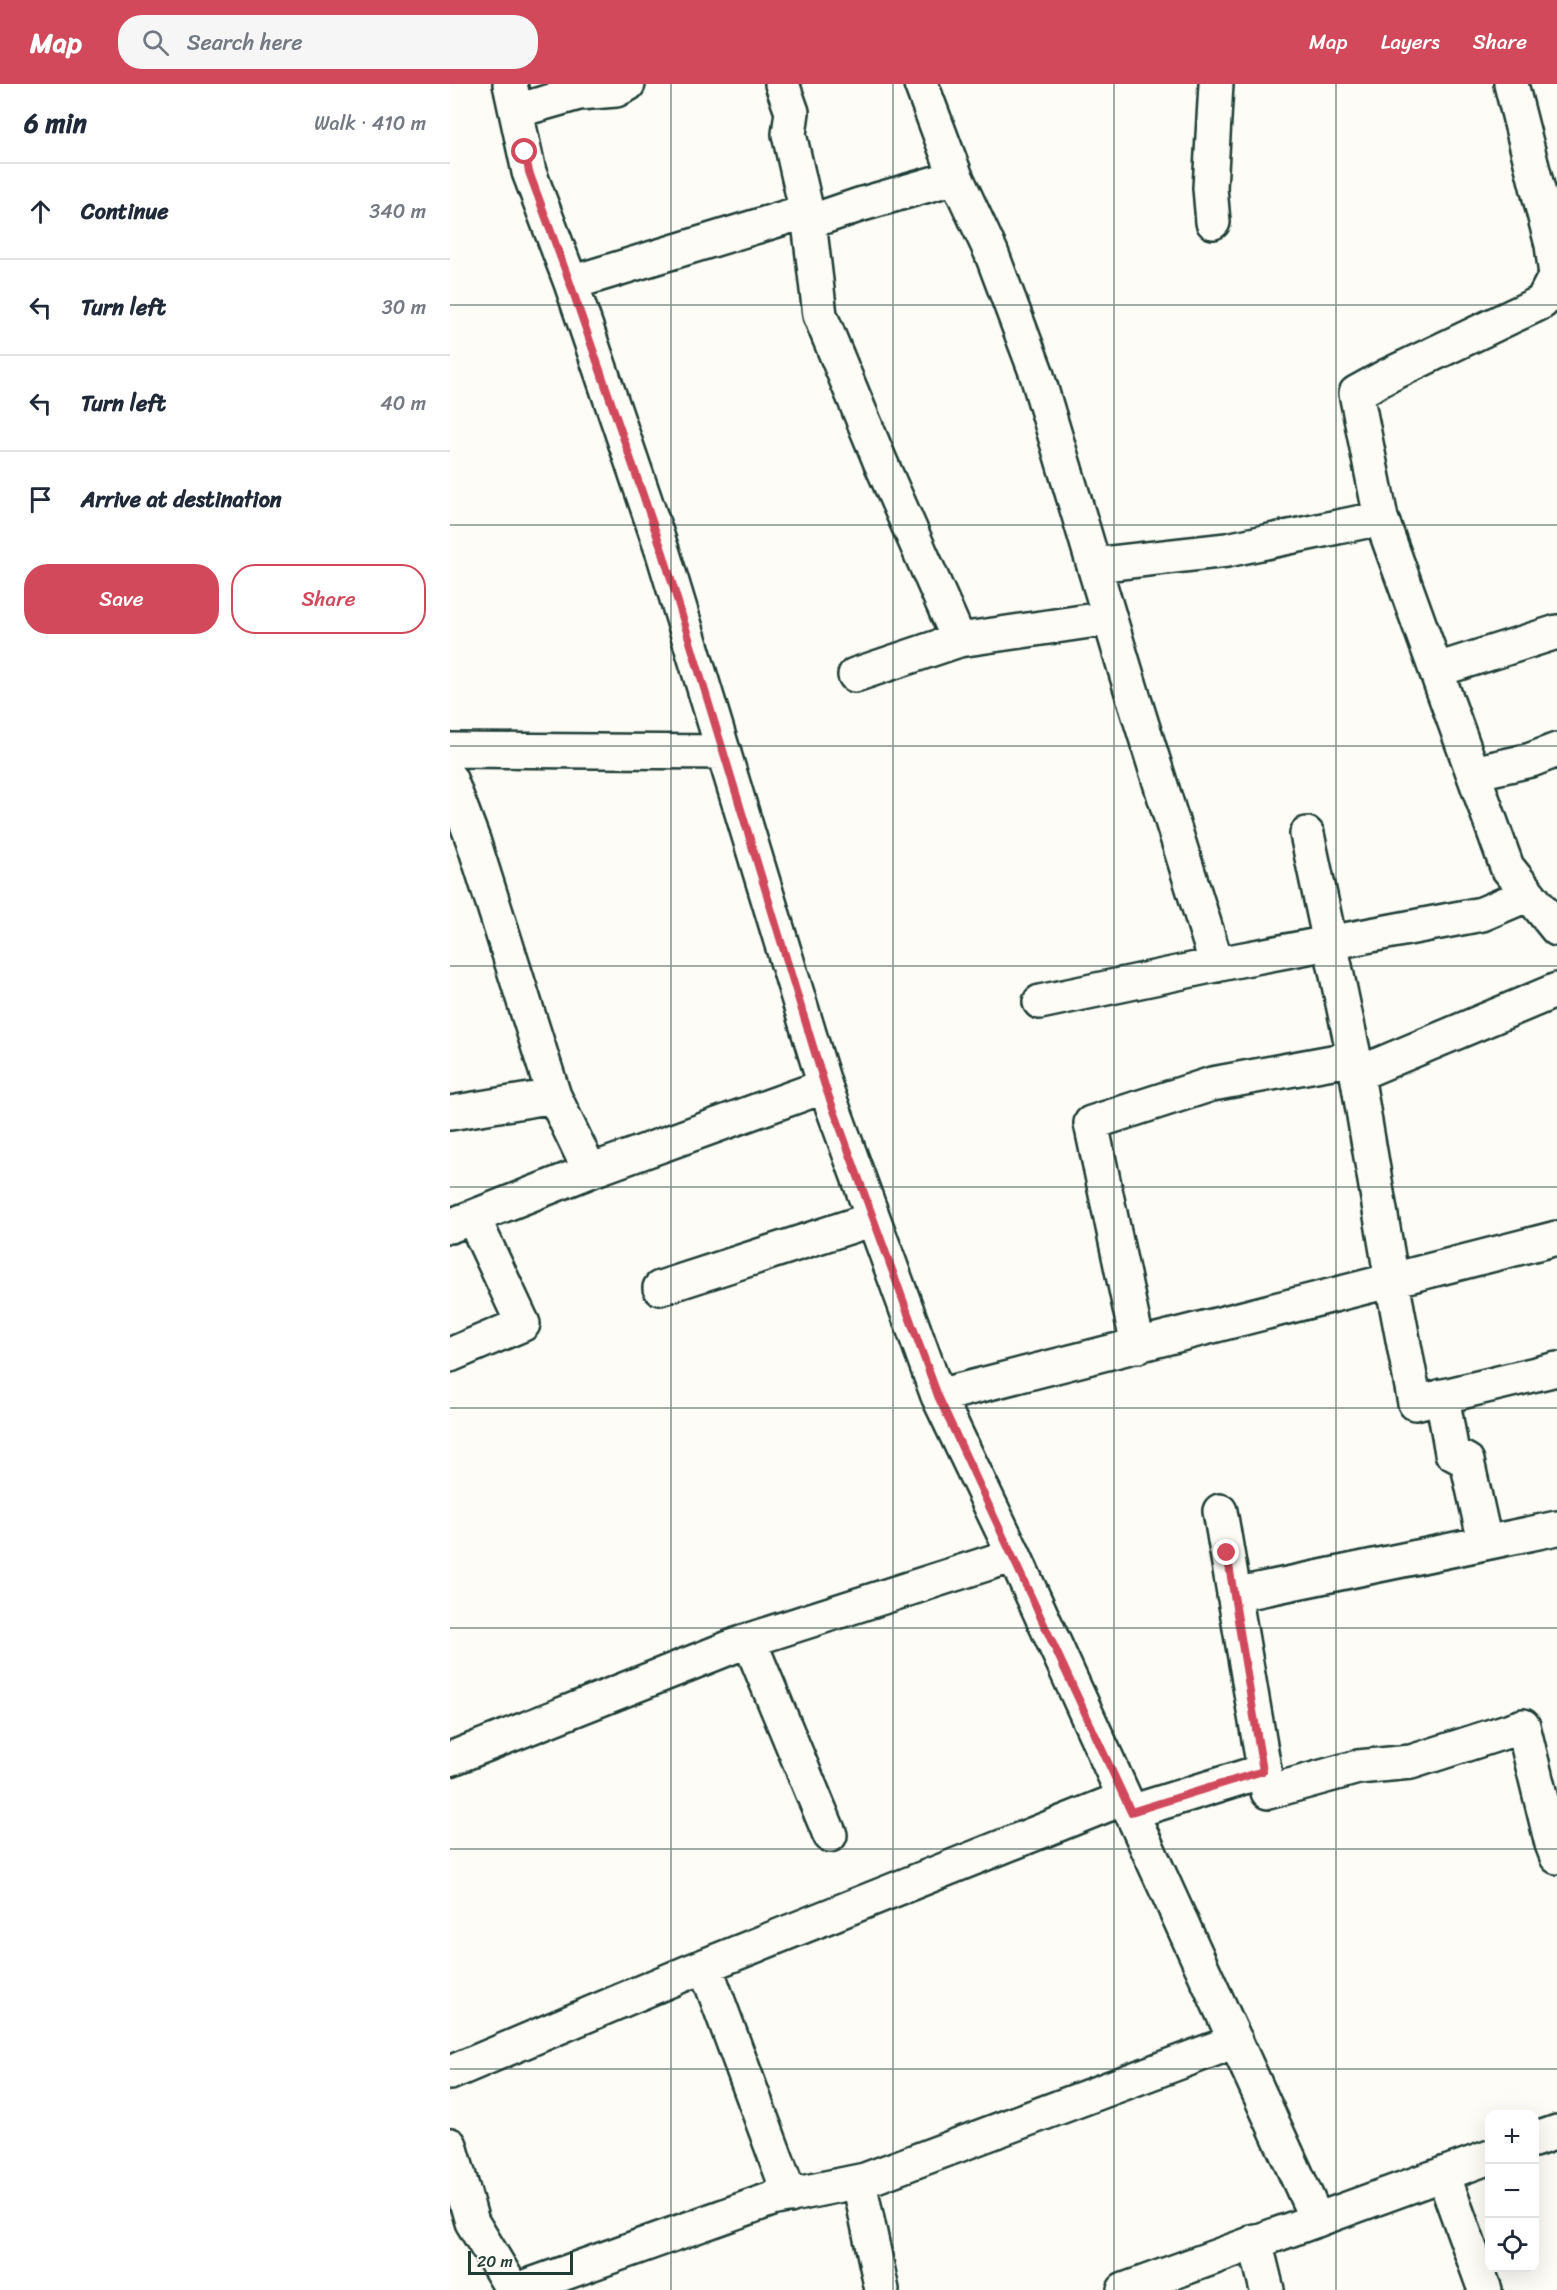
<!DOCTYPE html>
<meta charset="utf-8">
<style>
:root{--surface:#fff;--page:#f6f6f7;--text:#1f2937;--muted:#747a83;--line:#e0e1e3;--accent:#d1495b}
body{margin:0;font-family:Sriracha,sans-serif;background:var(--page);color:var(--text)}
.controls{position:absolute;right:18px;bottom:18px;display:grid;overflow:hidden;border-radius:12px;box-shadow:0 6px 24px #0002}
.controls button{width:54px;height:54px;display:grid;place-items:center;padding:0;border:0;border-bottom:2px solid var(--line);background:var(--surface);color:var(--text);font:30px sans-serif}
.scale{position:absolute;left:18px;bottom:15px;width:105px;box-sizing:border-box;padding-left:6px;border:3px solid #1f3d34;border-top:0;font-size:16px;line-height:21px;white-space:nowrap;color:#1f3d34;-webkit-text-stroke:4px #fdfcf7;paint-order:stroke}
.stop{position:absolute;width:18px;height:18px;margin:-14px;border:4px solid #d1495b;border-radius:50%;background:#fff}
.stop.end{background:#d1495b;border-color:#fff;box-shadow:0 2px 6px #0008}
.list{margin:0;padding:0;list-style:none}
h2{display:flex;justify-content:space-between;align-items:center;height:78px;margin:0;padding:0 24px;font-size:26px}
h2 small{font-size:20px;font-weight:400;color:var(--muted)}
.list li{display:grid;grid-template-columns:39px 1fr auto;gap:18px;align-items:center;box-sizing:border-box;height:96px;padding:0 24px;border-top:2px solid var(--line)}
.list b{display:block;font-size:22px;white-space:nowrap}
.list em{font-size:20px;font-style:normal;color:var(--muted)}
.actions{display:flex;gap:12px;padding:18px 24px}
.actions a{flex:1;padding:14px 0;border:2px solid var(--accent);border-radius:24px;text-align:center;font-size:21px;color:var(--accent)}
.actions .main{background:var(--accent);color:#fff}
.icon{flex:none;width:33px;height:33px;fill:none;stroke:currentColor;stroke-width:2;stroke-linecap:round;stroke-linejoin:round}
.map{position:relative;flex:none;width:1107px;height:2206px;overflow:hidden}
header{display:flex;align-items:center;gap:36px;box-sizing:border-box;height:84px;padding:0 30px;background:var(--accent);color:#fff}
header strong{font-size:28px}
nav{display:flex;gap:33px;margin-inline-start:auto;font-size:21px}
.search{width:420px;height:54px;background:var(--page);display:flex;align-items:center;gap:15px;box-sizing:border-box;padding:0 21px;border-radius:24px;color:var(--muted);font-size:22px}
main{display:flex}
aside{flex:1;background:var(--surface)}
.map>svg:first-child{display:block}
.lines{fill:none;stroke-linecap:round;stroke-linejoin:round}
.street-casing{stroke:#1f3d34;stroke-width:38}
.secondary-casing{stroke:#1f3d34;stroke-width:38}
.street{stroke:#fdfcf7;stroke-width:33}
.secondary{stroke:#fdfcf7;stroke-width:33}
.route{stroke:#d1495b;stroke-width:8}
.grid{fill:none;stroke:#1f3d34;stroke-width:1.5;stroke-opacity:0.55}
</style>
<header>
<strong>Map</strong>
<div class="search"><svg class="icon" aria-label="search" viewBox="0 0 24 24"><circle cx="10" cy="10" r="6"/><path d="M15 15l6 6"/></svg>Search here</div>
<nav><a>Map</a><a>Layers</a><a>Share</a></nav>
</header>
<main>
<aside>
<h2>6 min<small>Walk · 410 m</small></h2>
<ul class="list">
<li><svg class="icon" aria-label="ahead" viewBox="0 0 24 24"><path d="M12 20V5M6 11l6-6 6 6"/></svg><div><b>Continue</b></div><em>340 m</em></li>
<li><svg class="icon" aria-label="left" viewBox="0 0 24 24"><path d="M17 20v-9H6M10 6l-5 5 5 5"/></svg><div><b>Turn left</b></div><em>30 m</em></li>
<li><svg class="icon" aria-label="left" viewBox="0 0 24 24"><path d="M17 20v-9H6M10 6l-5 5 5 5"/></svg><div><b>Turn left</b></div><em>40 m</em></li>
<li><svg class="icon" aria-label="arrive" viewBox="0 0 24 24"><path d="M6 21V4h12l-3 4 3 4H6"/></svg><div><b>Arrive at destination</b></div></li>
</ul>
<div class="actions"><a class="main">Save</a><a>Share</a></div>
</aside>
<div class="map">
<svg width="1107" height="2206" viewBox="0 0 1107 2206">
<rect width="100%" height="100%" fill="#fdfcf7"/>
<filter id="ink" filterUnits="userSpaceOnUse"><feTurbulence type="fractalNoise" baseFrequency=".0167" numOctaves="2"/><feDisplacementMap in="SourceGraphic" scale="12" xChannelSelector="R" yChannelSelector="G"/><feConvolveMatrix kernelMatrix="1 2 1 2 8 2 1 2 1" color-interpolation-filters="sRGB"/></filter>
<g filter="url(#ink)">
<g class="lines">
<defs>
<path id="street" d="M 60,0 L 79,88 L 121,199 L 213,469 L 375,1002 L 488,1312 L 564,1471 L 867,2136
M 332,0 L 342,28 L 339,50 L 359,138 L 370,231 L 430,377 L 509,556
M 471,0 L 506,93 L 541,168 L 586,288 L 683,612 L 767,881
M 1061,0 L 1102,161 L 1106,191 L 1092,218 L 937,292 L 906,309 L 931,434 L 1057,783 L 1107,845
M 66,27 L 129,9 L 166,6 L 178,0
M 359,138 L 409,121 L 506,93
M 763,138 L 760,104 L 766,0
M 121,199 L 357,127
M 644,481 L 777,466 L 931,434
M 987,586 L 1107,548
M 405,591 L 509,556 L 660,534
M 0,666 L 274,668
M 1023,689 L 1081,676 L 1107,666
M 0,695 L 23,756 L 104,1012 L 140,1087
M 857,750 L 903,967 L 943,1203 L 965,1319 L 1107,1285
M 590,918 L 789,876 L 1032,830 L 1079,810
M 907,990 L 1107,906
M 0,1029 L 104,1012
M 0,1142 L 140,1087 L 375,1002
M 210,1204 L 423,1135
M 688,1262 L 641,1039 L 762,1000 L 904,974
M 0,1271 L 73,1240 L 23,1133
M 488,1312 L 1107,1154
M 992,1312 L 1002,1369 L 1017,1377 L 1035,1458
M 770,1427 L 818,1708 L 908,1683 L 961,1678 L 1073,1642 L 1102,1760 L 1107,1773
M 784,1511 L 1107,1444
M 299,1556 L 380,1751
M 0,1675 L 299,1556 L 564,1471
M 681,1728 L 813,1687
M 255,1882 L 340,2112
M 0,1989 L 239,1888 L 674,1714
M 0,2061 L 22,2138 L 63,2206
M 993,2090 L 1035,2206
M 409,2098 L 432,2206
M 805,2157 L 817,2206
M 67,2206 L 322,2115 L 415,2096 L 786,1957"/>
<path id="secondary" d="M 1084,2056 L 1107,2048
M 674,2206 L 1040,2073"/>
</defs>
<use href="#street" class="street-casing"/>
<use href="#secondary" class="secondary-casing"/>
<use href="#street" class="street"/>
<use href="#secondary" class="secondary"/>
</g>
</g>
<g class="lines" filter="url(#ink)">
<path class="route" d="M 75,68 L 79,88 L 120,199 L 213,469 L 375,1002 L 488,1312 L 681,1728 L 813,1687 L 777,1469"/>
</g>
<path class="grid" d="M 221,0 L 221,2206M 443,0 L 443,2206M 664,0 L 664,2206M 886,0 L 886,2206M 0,221 L 1107,221M 0,441 L 1107,441M 0,662 L 1107,662M 0,882 L 1107,882M 0,1103 L 1107,1103M 0,1324 L 1107,1324M 0,1544 L 1107,1544M 0,1765 L 1107,1765M 0,1985 L 1107,1985"/>
</svg>
<div class="controls">
<button>+</button>
<button>−</button>
<button><svg class="icon" aria-label="locate" viewBox="0 0 24 24"><circle cx="12" cy="12" r="6"/><path d="M12 2v4M12 18v4M2 12h4M18 12h4"/></svg></button>
</div>
<div class="scale">20 m</div>
<div class="stop" style="left:75px;top:68px"></div>
<div class="stop end" style="left:777px;top:1469px"></div>
</div>
</main>
